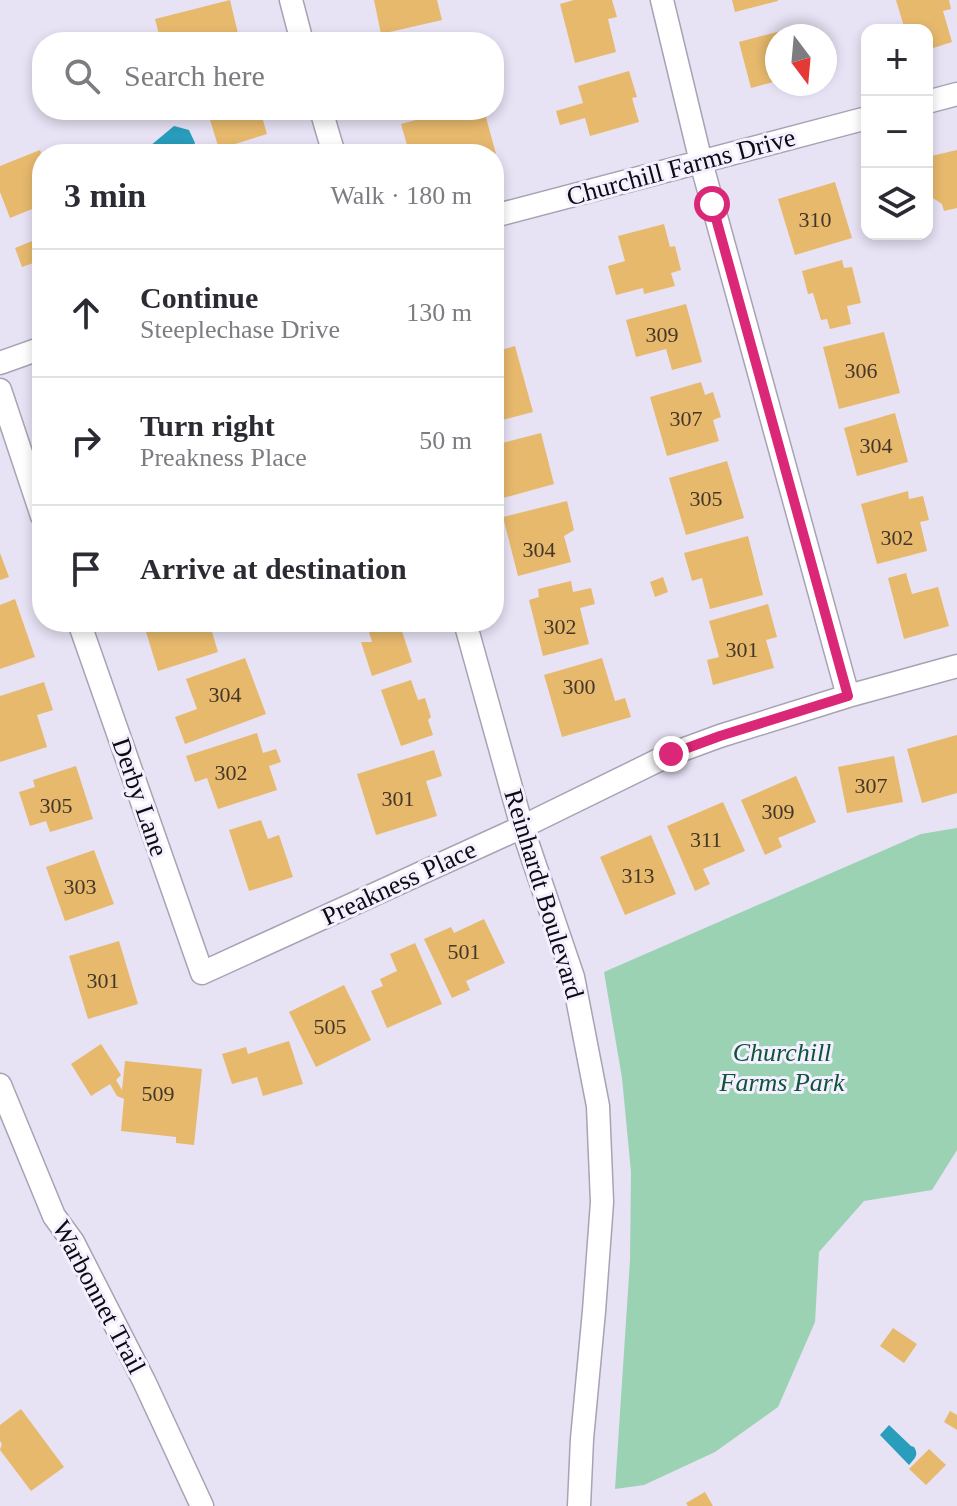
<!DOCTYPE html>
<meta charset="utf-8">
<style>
:root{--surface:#fff;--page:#f7f7f7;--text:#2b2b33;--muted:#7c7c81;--line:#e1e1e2}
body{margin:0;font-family:"Times New Roman",serif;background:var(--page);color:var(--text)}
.controls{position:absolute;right:24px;top:24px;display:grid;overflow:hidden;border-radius:16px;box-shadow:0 4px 12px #0003}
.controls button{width:72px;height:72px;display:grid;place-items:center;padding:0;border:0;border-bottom:2px solid var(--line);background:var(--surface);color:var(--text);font:40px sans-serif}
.compass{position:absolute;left:765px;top:24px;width:72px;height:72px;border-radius:50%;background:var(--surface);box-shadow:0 4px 12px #0003;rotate:164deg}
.stop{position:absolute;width:24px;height:24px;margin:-18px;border:6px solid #db2777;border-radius:50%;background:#fff}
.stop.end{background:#db2777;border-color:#fff;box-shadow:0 2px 8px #0008}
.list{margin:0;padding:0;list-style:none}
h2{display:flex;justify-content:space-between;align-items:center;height:104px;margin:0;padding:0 32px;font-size:34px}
h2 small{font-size:26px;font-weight:400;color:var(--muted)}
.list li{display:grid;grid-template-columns:52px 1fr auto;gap:24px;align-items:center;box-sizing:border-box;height:128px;padding:0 32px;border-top:2px solid var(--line)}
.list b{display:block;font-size:30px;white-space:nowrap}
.list p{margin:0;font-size:26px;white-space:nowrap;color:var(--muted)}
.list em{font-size:26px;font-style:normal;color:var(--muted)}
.icon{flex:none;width:44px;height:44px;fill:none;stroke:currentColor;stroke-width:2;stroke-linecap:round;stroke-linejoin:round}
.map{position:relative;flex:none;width:957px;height:1506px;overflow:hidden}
.search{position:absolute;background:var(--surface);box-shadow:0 4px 12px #0003;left:32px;top:32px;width:472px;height:88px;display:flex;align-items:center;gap:20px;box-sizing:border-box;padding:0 28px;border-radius:32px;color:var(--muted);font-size:30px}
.panel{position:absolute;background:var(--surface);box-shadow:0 4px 12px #0003;left:32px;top:144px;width:472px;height:488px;border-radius:32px}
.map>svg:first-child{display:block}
.green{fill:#9bd2b4}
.water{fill:#289dbc}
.building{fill:#e7b96d}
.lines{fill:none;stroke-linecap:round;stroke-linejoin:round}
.street-casing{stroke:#a7a3b4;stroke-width:25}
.street{stroke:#fff;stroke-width:22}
.route{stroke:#db2777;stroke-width:10}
.labels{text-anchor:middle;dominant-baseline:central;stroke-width:6;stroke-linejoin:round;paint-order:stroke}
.number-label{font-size:22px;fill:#443628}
.street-label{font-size:26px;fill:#0d0b11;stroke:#f4f0ff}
.park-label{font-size:26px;font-style:italic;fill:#0e5438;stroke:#f4f0ff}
</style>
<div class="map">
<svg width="957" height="1506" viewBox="0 0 957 1506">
<rect width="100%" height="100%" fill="#e7e2f4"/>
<path class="green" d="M 957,828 L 957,1150 L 932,1190 L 864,1201 L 819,1252 L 815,1322 L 778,1407 L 715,1452 L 644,1485 L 615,1489 L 630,1260 L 631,1172 L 622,1078 L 604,972 L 921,834 Z"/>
<path class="water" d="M 174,126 L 189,130 L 195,143 L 192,149 L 188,150 L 182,148 L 175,154 L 148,154 L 144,151 Z
M 889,1425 L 911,1446 L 914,1447 C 919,1455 915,1458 909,1465 L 880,1435 Z"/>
<path class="building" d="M 230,0 L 240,42 L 161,42 L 155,19 Z
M 374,0 L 437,0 L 442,20 L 381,34 Z
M 574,0 L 612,0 L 617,17 L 608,19 L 616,52 L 575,63 L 560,4 Z
M 732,0 L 778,0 L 778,1 L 735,12 Z
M 896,0 L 949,0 L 951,9 L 943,11 L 952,42 L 927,50 L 927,30 L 905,30 Z
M 803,25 L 806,36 L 777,36 L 777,81 L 751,88 L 739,42 Z
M 629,71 L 637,97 L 632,98 L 639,122 L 590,136 L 585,118 L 560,125 L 556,111 L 583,103 L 578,86 Z
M 207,110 L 260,110 L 267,134 L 219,149 Z
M 453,110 L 484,110 L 496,154 L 426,154 L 424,148 L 409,152 L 401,124 Z
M 40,150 L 42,155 L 42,205 L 10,218 L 0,192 L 0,166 Z
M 957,150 L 957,208 L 944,211 L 942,204 L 927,194 L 927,157 Z
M 835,182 L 852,238 L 795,255 L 778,199 Z
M 664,224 L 670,247 L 675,246 L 681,270 L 671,273 L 675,286 L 644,294 L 643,288 L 616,295 L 608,266 L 625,261 L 618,236 Z
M 42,237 L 42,270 L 39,271 L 36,262 L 22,267 L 15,248 Z
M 842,260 L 844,268 L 852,267 L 861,303 L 847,306 L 851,324 L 830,329 L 827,319 L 821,320 L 813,293 L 808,294 L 802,271 Z
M 494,279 L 504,312 L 494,315 Z
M 686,304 L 702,362 L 672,370 L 666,349 L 636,357 L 626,320 Z
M 884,332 L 900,393 L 839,409 L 823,347 Z
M 515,346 L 533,412 L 494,422 L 494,352 Z
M 701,382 L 705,395 L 713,392 L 721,417 L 713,420 L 719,441 L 667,456 L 650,397 Z
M 895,413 L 908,462 L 857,476 L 844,428 Z
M 541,433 L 554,484 L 503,498 L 494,464 L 494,445 Z
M 727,461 L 744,518 L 686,535 L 669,478 Z
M 908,491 L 909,499 L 923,496 L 929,520 L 920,522 L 927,551 L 877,564 L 861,504 Z
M 567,501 L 574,530 L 564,536 L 571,562 L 518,576 L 503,517 Z
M 748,536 L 763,595 L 710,609 L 702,578 L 692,581 L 684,553 Z
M 0,553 L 9,577 L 0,580 Z
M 906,573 L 912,594 L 938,587 L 949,626 L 904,639 L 888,578 Z
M 663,577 L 668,592 L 655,597 L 650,582 Z
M 571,581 L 573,592 L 591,588 L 595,604 L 580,608 L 589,644 L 543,656 L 529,600 L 539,597 L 538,589 Z
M 15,599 L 35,657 L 0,669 L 0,605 Z
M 768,604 L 777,637 L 766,640 L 774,668 L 713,685 L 707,660 L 719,657 L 709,621 Z
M 143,622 L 209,622 L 218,652 L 158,671 Z
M 366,622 L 399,622 L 412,662 L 372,676 L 361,642 L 372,642 Z
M 245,658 L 266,714 L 185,744 L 175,717 L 197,709 L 186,679 Z
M 602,658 L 615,701 L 625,698 L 631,717 L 562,737 L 544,675 Z
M 411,680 L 418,700 L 425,698 L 431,717 L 428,720 L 433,735 L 401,746 L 381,690 Z
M 44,682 L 53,710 L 37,715 L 47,747 L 0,762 L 0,696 Z
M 257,733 L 263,753 L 276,749 L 281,762 L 269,766 L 277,790 L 218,809 L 207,778 L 195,782 L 186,756 Z
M 957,735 L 957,793 L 922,803 L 907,749 Z
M 434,750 L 442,776 L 426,781 L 437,816 L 376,835 L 357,774 Z
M 894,756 L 903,802 L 847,813 L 838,767 Z
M 76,766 L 93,819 L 50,832 L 46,821 L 30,826 L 19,792 L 35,787 L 33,780 Z
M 796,776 L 816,822 L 778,838 L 782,847 L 765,855 L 741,800 Z
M 723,802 L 745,851 L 703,869 L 710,884 L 695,891 L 667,826 Z
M 261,820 L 268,839 L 279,835 L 293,877 L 249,891 L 229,830 Z
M 651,835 L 676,894 L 625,915 L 600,857 Z
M 94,850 L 114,904 L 65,921 L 46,867 Z
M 484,919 L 505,963 L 466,981 L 470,990 L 452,998 L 424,939 L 451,927 L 454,933 Z
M 119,941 L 138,1004 L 88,1019 L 69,956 Z
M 415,943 L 442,1004 L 387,1028 L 371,991 L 383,986 L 380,979 L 397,971 L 390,954 Z
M 344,985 L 371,1040 L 316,1067 L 289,1012 Z
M 289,1041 L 303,1084 L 263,1096 L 257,1077 L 232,1084 L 222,1054 L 246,1047 L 248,1054 Z
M 101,1044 L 121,1075 L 116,1080 L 122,1090 L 125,1061 L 202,1069 L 194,1145 L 176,1143 L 176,1137 L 121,1131 L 124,1099 L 117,1096 L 110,1084 L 91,1096 L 71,1064 Z
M 893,1328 L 917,1344 L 904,1363 L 880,1346 Z
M 21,1409 L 64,1467 L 31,1491 L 0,1450 L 2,1444 L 0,1441 L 0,1425 Z
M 950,1411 L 957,1415 L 957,1430 L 944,1422 Z
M 929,1449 L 946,1465 L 926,1485 L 909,1469 Z
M 705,1492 L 713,1506 L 688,1506 L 686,1503 Z"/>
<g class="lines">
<defs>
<path id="street" d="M 291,0 L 302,42
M 662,0 L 701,162 L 848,696
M 927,102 L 957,94
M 321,110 L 334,154
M 494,216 L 867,118
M 0,363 L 42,348
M 0,390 L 42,516
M 79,622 L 202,973 L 522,827 L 671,754 L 720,736 L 848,696 L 957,666
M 465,622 L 522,827 L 573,977 L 598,1106 L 602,1202 L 594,1311 L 582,1439 L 579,1506
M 0,1085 L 54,1216 L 73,1242 L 144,1381 L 202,1506"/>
</defs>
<use href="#street" class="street-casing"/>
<use href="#street" class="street"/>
</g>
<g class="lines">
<path class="route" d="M 671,754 L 720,736 L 848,696 L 712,204"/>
</g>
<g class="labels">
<g class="number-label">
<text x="815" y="219">310</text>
<text x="662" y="334">309</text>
<text x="861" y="370">306</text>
<text x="686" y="418">307</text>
<text x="876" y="445">304</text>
<text x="706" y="498">305</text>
<text x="897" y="537">302</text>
<text x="539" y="549">304</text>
<text x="560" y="626">302</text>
<text x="742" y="649">301</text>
<text x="579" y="686">300</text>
<text x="225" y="694">304</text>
<text x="231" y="772">302</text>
<text x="871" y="785">307</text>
<text x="398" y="798">301</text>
<text x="56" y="805">305</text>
<text x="778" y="811">309</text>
<text x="706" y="839">311</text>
<text x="638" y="875">313</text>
<text x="80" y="886">303</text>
<text x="464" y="951">501</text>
<text x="103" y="980">301</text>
<text x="330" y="1026">505</text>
<text x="158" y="1093">509</text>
</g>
<g class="street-label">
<text transform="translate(681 167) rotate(-15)">Churchill Farms Drive</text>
<text transform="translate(140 797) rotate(71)">Derby Lane</text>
<text transform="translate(399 883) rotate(-25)">Preakness Place</text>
<text transform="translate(544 894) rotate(73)">Reinhardt Boulevard</text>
<text transform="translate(99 1297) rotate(62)">Warbonnet Trail</text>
</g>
<g class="park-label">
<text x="782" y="1052">Churchill<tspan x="782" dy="30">Farms Park</tspan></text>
</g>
</g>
</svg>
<div class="controls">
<button>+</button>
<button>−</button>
<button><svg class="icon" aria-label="layers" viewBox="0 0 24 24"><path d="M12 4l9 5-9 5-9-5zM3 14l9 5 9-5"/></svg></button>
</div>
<svg class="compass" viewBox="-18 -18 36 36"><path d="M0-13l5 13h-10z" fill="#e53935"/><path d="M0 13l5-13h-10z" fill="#7c7c81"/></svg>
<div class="stop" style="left:712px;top:204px"></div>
<div class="stop end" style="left:671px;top:754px"></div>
<div class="search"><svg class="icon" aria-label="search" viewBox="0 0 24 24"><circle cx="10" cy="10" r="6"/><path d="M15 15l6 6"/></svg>Search here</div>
<section class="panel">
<h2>3 min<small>Walk · 180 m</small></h2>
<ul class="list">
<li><svg class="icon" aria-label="ahead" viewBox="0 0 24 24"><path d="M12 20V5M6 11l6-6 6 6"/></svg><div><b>Continue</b><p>Steeplechase Drive</p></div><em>130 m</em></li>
<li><svg class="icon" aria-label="right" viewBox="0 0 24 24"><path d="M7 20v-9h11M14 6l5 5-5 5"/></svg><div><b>Turn right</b><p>Preakness Place</p></div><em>50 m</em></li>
<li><svg class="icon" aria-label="arrive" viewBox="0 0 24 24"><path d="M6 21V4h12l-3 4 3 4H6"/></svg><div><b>Arrive at destination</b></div></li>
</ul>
</section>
</div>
